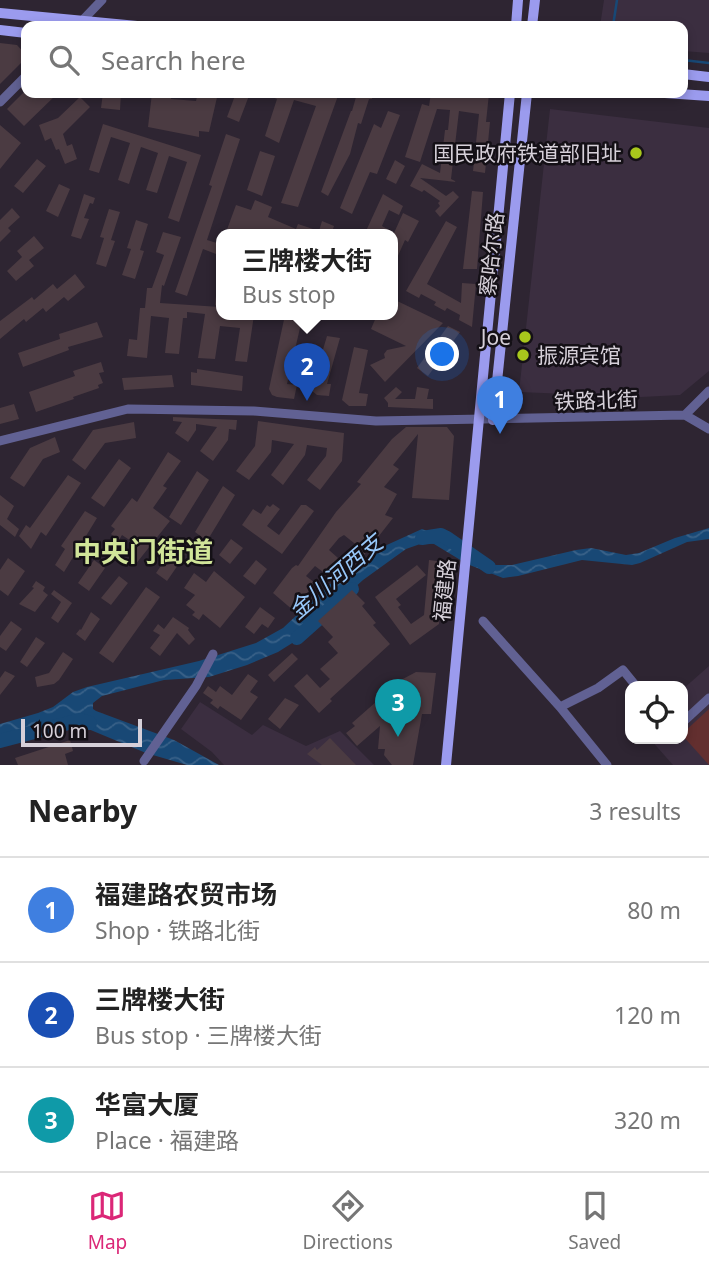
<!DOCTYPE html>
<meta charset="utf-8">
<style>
:root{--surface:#fff;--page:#f6f6f6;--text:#222;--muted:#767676;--line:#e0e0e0;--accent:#db2777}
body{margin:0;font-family:"Noto Sans","Noto Sans SC",sans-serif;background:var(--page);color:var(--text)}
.controls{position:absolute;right:21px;bottom:21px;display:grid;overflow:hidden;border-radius:14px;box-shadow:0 4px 10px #0003}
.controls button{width:63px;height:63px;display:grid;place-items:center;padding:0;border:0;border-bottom:2px solid var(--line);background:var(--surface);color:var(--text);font:35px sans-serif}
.scale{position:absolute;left:21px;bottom:18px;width:121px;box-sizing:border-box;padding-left:7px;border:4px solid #d6d0d9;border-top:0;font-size:19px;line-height:24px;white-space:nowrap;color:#d6d0d9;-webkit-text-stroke:5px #141016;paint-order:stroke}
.you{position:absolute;left:443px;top:355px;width:24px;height:24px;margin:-18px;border:5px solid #fff;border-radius:50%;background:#1a73e8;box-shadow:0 0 0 10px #1a73e833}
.badge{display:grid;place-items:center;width:46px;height:46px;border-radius:50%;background:var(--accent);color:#fff;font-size:23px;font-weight:700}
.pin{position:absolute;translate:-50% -58px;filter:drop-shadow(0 2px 4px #0008)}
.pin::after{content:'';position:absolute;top:37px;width:24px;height:21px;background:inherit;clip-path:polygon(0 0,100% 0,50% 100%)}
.popup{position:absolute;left:216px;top:229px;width:182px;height:91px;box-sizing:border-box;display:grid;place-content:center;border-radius:14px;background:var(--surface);filter:drop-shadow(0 2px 5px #0005);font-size:23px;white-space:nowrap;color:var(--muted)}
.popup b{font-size:26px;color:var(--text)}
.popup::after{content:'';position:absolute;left:50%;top:100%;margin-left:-14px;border:14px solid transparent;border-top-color:var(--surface)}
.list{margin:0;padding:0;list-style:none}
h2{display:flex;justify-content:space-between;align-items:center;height:91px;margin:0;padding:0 28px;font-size:30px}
h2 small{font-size:23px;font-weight:400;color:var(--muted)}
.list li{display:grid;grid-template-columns:46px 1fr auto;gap:21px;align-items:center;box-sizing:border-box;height:105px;padding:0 28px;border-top:2px solid var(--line)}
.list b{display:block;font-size:26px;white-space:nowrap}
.list p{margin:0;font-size:23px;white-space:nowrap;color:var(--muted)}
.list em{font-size:23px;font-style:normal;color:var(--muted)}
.icon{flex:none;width:38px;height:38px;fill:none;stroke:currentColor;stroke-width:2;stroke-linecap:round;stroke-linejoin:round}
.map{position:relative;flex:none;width:709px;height:765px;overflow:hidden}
.search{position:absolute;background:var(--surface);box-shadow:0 4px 10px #0003;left:21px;right:21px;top:21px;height:77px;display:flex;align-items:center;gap:18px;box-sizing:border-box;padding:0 24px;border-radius:14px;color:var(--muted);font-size:26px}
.sheet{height:406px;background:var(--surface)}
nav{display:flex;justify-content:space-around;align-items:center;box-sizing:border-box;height:98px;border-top:2px solid var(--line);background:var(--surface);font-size:19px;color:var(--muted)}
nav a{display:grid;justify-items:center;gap:4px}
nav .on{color:var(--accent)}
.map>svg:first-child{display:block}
.built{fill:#3b2e40}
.green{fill:#632f2f}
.water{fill:url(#water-waves)}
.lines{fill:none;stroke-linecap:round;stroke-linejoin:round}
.stream{stroke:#184875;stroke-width:2.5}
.river{stroke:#184875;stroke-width:14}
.building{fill:#4b3b42}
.minor{stroke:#616193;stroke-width:9}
.major{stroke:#9b9bee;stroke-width:10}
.poi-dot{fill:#a8c71c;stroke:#141016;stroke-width:2.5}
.labels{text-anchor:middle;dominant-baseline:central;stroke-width:5;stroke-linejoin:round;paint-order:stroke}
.poi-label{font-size:21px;fill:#d6d0d9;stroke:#141016;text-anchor:end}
.street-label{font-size:21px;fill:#d6d0d9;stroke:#141016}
.water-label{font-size:23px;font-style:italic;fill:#98c8fa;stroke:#141016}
.district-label{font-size:28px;font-weight:bold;fill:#d1e599;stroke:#141016}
</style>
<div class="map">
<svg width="709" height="765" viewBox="0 0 709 765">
<defs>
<pattern id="water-waves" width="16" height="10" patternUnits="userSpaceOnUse" patternTransform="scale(1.75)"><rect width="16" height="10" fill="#184875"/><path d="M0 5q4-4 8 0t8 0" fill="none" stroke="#396188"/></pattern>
</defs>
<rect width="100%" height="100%" fill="#2e2532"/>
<path class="built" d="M 604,0 L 709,0 L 709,53 L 683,51 L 683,26 L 600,26 Z
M 550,109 L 709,128 L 709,371 L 680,395 L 641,397 L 519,392 Z
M 709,666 L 709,765 L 673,765 L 650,739 L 683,739 L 683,689 Z
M 200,702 L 252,735 L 263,725 L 306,746 L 340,731 L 374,765 L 224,765 L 212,752 L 181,729 Z"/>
<path class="green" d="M 709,709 L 709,765 L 683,736 L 683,733 Z"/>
<path class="water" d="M 709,528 L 709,539 L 687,542 L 640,563 L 632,565 L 582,560 L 518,576 L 503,578 L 467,564 L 434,544 L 423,543 L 406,549 L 363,580 L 297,640 L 278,652 L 247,665 L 209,677 L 164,680 L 102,696 L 93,703 L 93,709 L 96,711 L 174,740 L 219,765 L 187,765 L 146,753 L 69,721 L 0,746 L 0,724 L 38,713 L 53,707 L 73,692 L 87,687 L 199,661 L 256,643 L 283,628 L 330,584 L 352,574 L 378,549 L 422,529 L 449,539 L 468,554 L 492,565 L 512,565 L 576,550 L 591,548 L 626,555 L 639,553 L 675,538 Z"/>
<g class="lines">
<path class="stream" d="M 613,26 L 617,0
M 683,60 L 709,63"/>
<path class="river" d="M 422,538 L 441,535 L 447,538 L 489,567
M 297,638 L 352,589
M 0,741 L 80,720 L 90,723"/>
</g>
<path class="building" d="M 0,43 L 17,45 L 26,55 L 26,58 L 0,84 Z
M 23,93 L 58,93 L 24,126 L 7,109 Z
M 103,93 L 121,93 L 120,110 L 101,108 Z
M 152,93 L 172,93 L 171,99 L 196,101 L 198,93 L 218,93 L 209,132 L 199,131 L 199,137 L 148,127 Z
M 236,93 L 250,93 L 239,122 L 227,117 Z
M 263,93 L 339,93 L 298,207 L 281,203 L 316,106 L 294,100 L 279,143 L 265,136 L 277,99 Z
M 353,93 L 373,93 L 372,99 L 369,99 L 361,124 L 358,123 L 350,154 L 328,196 L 321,192 L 351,111 L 352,111 L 356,97 L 353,97 Z
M 431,93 L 489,94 L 486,122 L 490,122 L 485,173 L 473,171 L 479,114 L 459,111 L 451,179 L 457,182 L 420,178 L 446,196 L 453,191 L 459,197 L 440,217 L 435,211 L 440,206 L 438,203 L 440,201 L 424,190 L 422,192 L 410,186 L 422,164 L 440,173 L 445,130 L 448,130 L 450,110 L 437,109 L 420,162 L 405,157 L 422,104 L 429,106 Z
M 80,97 L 90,107 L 63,134 L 67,146 L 72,144 L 77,159 L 65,164 L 59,149 L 56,150 L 51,138 L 45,141 L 39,125 L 58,118 Z
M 388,111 L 400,115 L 377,174 L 370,172 L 352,214 L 340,208 L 374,124 L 381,128 Z
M 103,124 L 201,155 L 179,222 L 168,218 L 187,162 L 169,156 L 157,193 L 146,190 L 158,153 L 141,147 L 129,184 L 118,180 L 130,143 L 111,137 L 99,173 L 89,170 Z
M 0,125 L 21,143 L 0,169 Z
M 226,134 L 240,139 L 207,240 L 220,244 L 216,254 L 203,249 L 187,296 L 175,292 L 212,186 L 209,185 Z
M 260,151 L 275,156 L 262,196 L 247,190 Z
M 37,159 L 46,166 L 23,193 L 14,186 Z
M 395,160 L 405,166 L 396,184 L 386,179 Z
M 59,184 L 70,189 L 58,217 L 46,211 Z
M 472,191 L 483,192 L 477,269 L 463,269 Z
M 84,194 L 95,198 L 93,204 L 90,203 L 84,218 L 89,219 L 81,239 L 71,236 Z
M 383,194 L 403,206 L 399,215 L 389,210 L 382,226 L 394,233 L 403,213 L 419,221 L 408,242 L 405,240 L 393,267 L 393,235 L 372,235 L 366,231 Z
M 255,200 L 272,207 L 268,217 L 296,229 L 298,224 L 319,231 L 322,221 L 334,226 L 331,235 L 225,235 L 236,205 L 251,210 Z
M 12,208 L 20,217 L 8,228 L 11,231 L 0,242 L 0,220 Z
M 109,209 L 120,212 L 111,240 L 115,241 L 106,267 L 96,264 L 104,238 L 100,237 Z
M 136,220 L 148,224 L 140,250 L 144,251 L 135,279 L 122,275 L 131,249 L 127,248 Z
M 446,221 L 457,227 L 427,284 L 461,303 L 462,283 L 476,284 L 472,327 L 459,320 L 460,315 L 447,308 L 445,311 L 434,305 L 436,302 L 421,294 L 419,298 L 406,291 Z
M 163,232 L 181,237 L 164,286 L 162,285 L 160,303 L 220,307 L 215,305 L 217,287 L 221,287 L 221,315 L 254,315 L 247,362 L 235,361 L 240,328 L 220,326 L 215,359 L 198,358 L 205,314 L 187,312 L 187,318 L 183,318 L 179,354 L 165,353 L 169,318 L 151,316 L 147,358 L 127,356 L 129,339 L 137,340 L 140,308 L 145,308 L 147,288 L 152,288 L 164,255 L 156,252 Z
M 34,236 L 44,248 L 29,260 L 34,266 L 16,281 L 7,271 L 22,257 L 17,251 Z
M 75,274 L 85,287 L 68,301 L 64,297 L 46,312 L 43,308 L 26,322 L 24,319 L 0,339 L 0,321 L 32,297 L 34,300 L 53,284 L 57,289 Z
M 393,299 L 443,323 L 385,382 L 370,365 L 385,358 L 384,354 L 387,350 L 406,346 L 371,329 L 377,315 L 393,315 Z
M 285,315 L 303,315 L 287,384 L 297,385 L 294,399 L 277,397 L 272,395 L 269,389 Z
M 97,322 L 103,337 L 68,347 L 69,350 L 23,367 L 18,353 L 60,339 L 59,334 Z
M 448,326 L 460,332 L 428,376 L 417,368 Z
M 327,336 L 340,338 L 327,384 L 331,384 L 329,396 L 317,395 L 311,390 Z
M 354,347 L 368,350 L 359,393 L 368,394 L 366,406 L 349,406 L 342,400 Z
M 101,362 L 104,372 L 99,373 L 103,383 L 98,385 L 99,388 L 73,397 L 74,399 L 36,412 L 29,392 L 75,376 L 73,371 Z
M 197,369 L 243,376 L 242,391 L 191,385 L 191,372 L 197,373 Z
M 172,375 L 174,387 L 124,390 L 122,378 Z
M 396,387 L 402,392 L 395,399 L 415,399 L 417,387 L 429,389 L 427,399 L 433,399 L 433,409 L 388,407 L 388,403 L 384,398 Z
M 14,404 L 19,419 L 0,424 L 0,408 Z
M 173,417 L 237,420 L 236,430 L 229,429 L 228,440 L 213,461 L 200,451 L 217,427 L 196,424 L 196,430 L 188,442 L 175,433 L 182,422 L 173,421 Z
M 258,421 L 344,433 L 342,461 L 320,490 L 307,480 L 326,456 L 327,448 L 307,445 L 305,455 L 283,485 L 271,475 L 294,444 L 272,440 L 271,452 L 249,480 L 236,471 L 255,446 Z
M 134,422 L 136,438 L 105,443 L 85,470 L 72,460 L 93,430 Z
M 406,427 L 447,427 L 454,436 L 449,500 L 412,498 L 418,434 L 393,465 L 399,469 L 384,487 L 397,494 L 385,515 L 393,518 L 364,555 L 357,550 L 359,547 L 344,535 L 339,538 L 329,550 L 338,558 L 327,575 L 315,566 L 306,576 L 315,583 L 294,611 L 273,593 L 292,568 L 296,565 L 298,566 L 336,512 L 361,484 L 357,482 L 392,439 Z
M 55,437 L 60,452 L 43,459 L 24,487 L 10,478 L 30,448 Z
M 168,452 L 181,461 L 163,486 L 167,488 L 153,508 L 170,521 L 135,565 L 127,559 L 137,545 L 122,535 L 119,540 L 111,534 L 115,529 L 111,526 L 132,498 L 137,502 Z
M 119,459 L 131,468 L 104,507 L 91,498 Z
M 197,471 L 209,480 L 181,525 L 169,517 Z
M 68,475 L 81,483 L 46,536 L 41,532 L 31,549 L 19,536 L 26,525 L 30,528 Z
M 223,486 L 235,495 L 207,541 L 195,532 Z
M 0,495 L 14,506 L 7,519 L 19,529 L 15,537 L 0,525 Z
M 273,504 L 280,509 L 267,526 L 279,535 L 301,505 L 306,505 L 314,511 L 282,554 L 242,525 L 253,509 L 261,514 L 267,505 L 270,507 Z
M 85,511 L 97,518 L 64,572 L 55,565 L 65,549 L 61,546 Z
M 231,539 L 243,548 L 230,564 L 219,555 Z
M 178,541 L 189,549 L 167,581 L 156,573 Z
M 8,558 L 25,571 L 8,596 L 0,590 L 0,570 Z
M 94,560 L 105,568 L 89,591 L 78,583 Z
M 256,560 L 267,569 L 255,585 L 243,576 Z
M 429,560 L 444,562 L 439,624 L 410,645 L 375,597 L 417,565 L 426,575 L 396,599 L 401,605 L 398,607 L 411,624 L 424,615 Z
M 214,571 L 245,597 L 220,628 L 203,614 L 199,620 L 192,615 L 195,612 L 186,605 L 195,595 L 184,588 L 194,573 L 206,582 Z
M 119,576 L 128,583 L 111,605 L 101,598 Z
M 36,581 L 45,587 L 43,591 L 48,595 L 35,612 L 19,604 L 34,588 L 32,587 Z
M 146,587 L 160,597 L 113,663 L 99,653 Z
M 54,590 L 72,603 L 58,623 L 51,618 L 61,602 L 51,594 Z
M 352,590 L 365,603 L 362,606 L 376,623 L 373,625 L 390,644 L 330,699 L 332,701 L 319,713 L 294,686 L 307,674 L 320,688 L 330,679 L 320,669 L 338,653 L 328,642 L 333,637 L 318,621 Z
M 260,607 L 275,618 L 268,628 L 262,624 L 254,634 L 245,627 Z
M 91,612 L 100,619 L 85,641 L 76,634 L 80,629 L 81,630 Z
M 173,617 L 189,628 L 188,630 L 195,639 L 189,645 L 177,633 L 160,656 L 150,648 L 160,635 L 153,631 L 158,624 L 164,629 Z
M 11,621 L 22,629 L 6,651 L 0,647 L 0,636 Z
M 36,637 L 45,643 L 27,667 L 20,662 Z
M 63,652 L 73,659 L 59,680 L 54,684 L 37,687 L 35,677 L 49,673 Z
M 292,653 L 298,659 L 274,682 L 268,675 Z
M 5,671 L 15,676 L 0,695 L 0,678 Z
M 416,672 L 436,673 L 431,714 L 422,714 L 413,765 L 392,765 L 384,755 L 385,749 L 378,749 L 380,726 L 357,746 L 346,733 L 355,726 L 352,723 L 401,680 Z
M 248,674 L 258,681 L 250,692 L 258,697 L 241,720 L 220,706 L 218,709 L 210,703 L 213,700 L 203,693 L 208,686 L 216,692 L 220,686 L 232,695 Z
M 285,698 L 299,705 L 280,729 L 268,719 Z
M 330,738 L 356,765 L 322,765 L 307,754 L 315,747 L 317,750 Z
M 70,740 L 73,751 L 65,754 L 68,765 L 18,765 L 15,758 Z"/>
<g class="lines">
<path class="minor" d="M 77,26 L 102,0
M 0,102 L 26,76
M 685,415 L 709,391
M 0,441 L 128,409 L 254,411 L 376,421 L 685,415 L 709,429
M 483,621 L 560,707 L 598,688 L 623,670 L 636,686
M 560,707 L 607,765
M 683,722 L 709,698
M 144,761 L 196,686 L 213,654"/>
<path class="major" d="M 0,13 L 137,26
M 516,26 L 518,0
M 532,26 L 535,0
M 0,30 L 26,33
M 683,74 L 709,77
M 665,93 L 709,96
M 493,420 L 527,93
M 446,765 L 510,93"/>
</g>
<g class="poi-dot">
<circle cx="636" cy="153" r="7"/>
<circle cx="525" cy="337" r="7"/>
<circle cx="523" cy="355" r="7"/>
</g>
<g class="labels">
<g class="poi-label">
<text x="622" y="153">国民政府铁道部旧址</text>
<text x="511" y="337">Joe</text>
<text x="537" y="355" text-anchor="start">振源宾馆</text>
</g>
<g class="street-label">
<text transform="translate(491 254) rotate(-84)">察哈尔路</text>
<text transform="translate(596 400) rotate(-2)">铁路北街</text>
<text transform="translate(444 590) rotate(-84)">福建路</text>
</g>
<g class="water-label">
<text transform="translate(335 576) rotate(-41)">金川河西支</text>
</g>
<g class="district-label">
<text x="143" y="551">中央门街道</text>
</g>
</g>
</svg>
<div class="controls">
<button><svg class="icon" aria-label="locate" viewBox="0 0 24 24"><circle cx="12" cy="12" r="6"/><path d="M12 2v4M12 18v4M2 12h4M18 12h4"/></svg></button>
</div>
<div class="scale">100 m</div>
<div class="you"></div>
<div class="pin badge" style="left:500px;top:434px;background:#3f7fe0">1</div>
<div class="pin badge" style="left:307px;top:401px;background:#1a4fb4">2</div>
<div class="popup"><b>三牌楼大街</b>Bus stop</div>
<div class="pin badge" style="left:398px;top:737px;background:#0f9aa8">3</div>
<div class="search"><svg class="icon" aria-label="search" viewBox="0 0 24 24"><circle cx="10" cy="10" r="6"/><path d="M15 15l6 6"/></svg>Search here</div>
</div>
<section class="sheet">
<h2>Nearby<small>3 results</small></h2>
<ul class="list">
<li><span class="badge" style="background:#3f7fe0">1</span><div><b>福建路农贸市场</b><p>Shop · 铁路北街</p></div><em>80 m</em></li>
<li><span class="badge" style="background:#1a4fb4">2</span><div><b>三牌楼大街</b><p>Bus stop · 三牌楼大街</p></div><em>120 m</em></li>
<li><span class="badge" style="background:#0f9aa8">3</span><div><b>华富大厦</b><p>Place · 福建路</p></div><em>320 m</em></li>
</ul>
</section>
<nav>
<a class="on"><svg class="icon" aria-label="map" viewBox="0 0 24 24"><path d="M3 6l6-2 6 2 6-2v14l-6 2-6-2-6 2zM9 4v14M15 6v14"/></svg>Map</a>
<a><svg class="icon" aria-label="directions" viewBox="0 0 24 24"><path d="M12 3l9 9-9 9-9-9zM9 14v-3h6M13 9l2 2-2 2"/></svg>Directions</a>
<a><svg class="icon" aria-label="saved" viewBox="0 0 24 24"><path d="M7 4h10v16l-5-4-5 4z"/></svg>Saved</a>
</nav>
